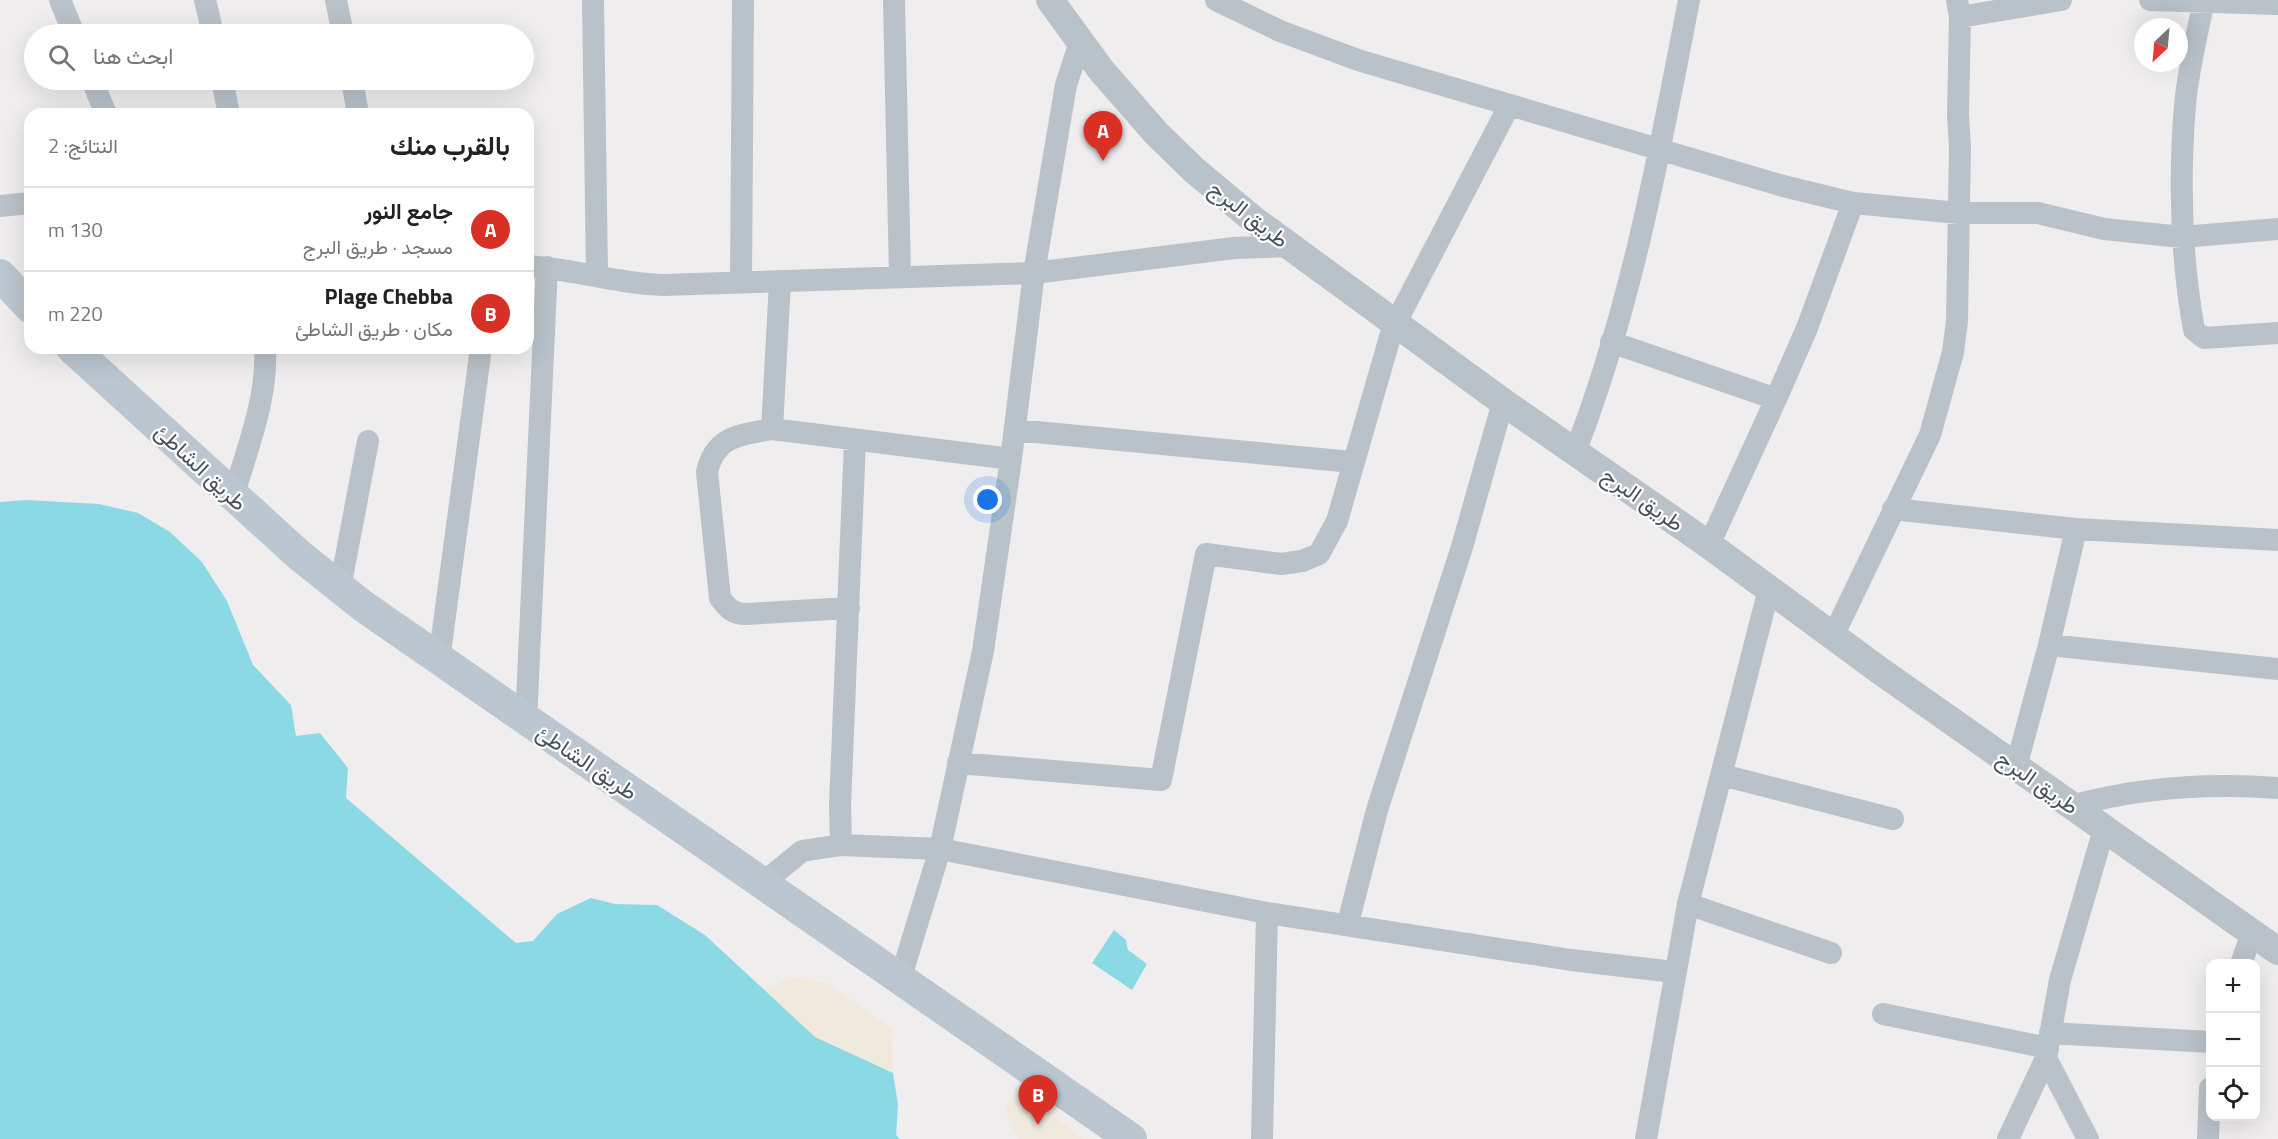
<!DOCTYPE html>
<html lang="ar">
<meta charset="utf-8">
<style>
:root{--surface:#fff;--page:#f2f2f2;--text:#222;--muted:#767676;--line:#e0e0e0;--accent:#d93025}
body{margin:0;font-family:"Titillium Web",Vazirmatn,sans-serif;background:var(--page);color:var(--text);direction:rtl}
.controls{position:absolute;right:18px;bottom:18px;display:grid;overflow:hidden;border-radius:12px;box-shadow:0 6px 24px #0002}
.controls button{width:54px;height:54px;display:grid;place-items:center;padding:0;border:0;border-bottom:2px solid var(--line);background:var(--surface);color:var(--text);font:30px sans-serif}
.compass{position:absolute;left:2134px;top:18px;width:54px;height:54px;border-radius:50%;background:var(--surface);box-shadow:0 6px 24px #0002;rotate:206deg}
.you{position:absolute;left:988px;top:500px;width:21px;height:21px;margin:-15px;border:4px solid #fff;border-radius:50%;background:#1a73e8;box-shadow:0 0 0 9px #1a73e833}
.badge{display:grid;place-items:center;width:39px;height:39px;border-radius:50%;background:var(--accent);color:#fff;font-size:20px;font-weight:700}
.pin{position:absolute;translate:-50% -50px;filter:drop-shadow(0 2px 3px #0008)}
.pin::after{content:'';position:absolute;top:32px;width:21px;height:18px;background:inherit;clip-path:polygon(0 0,100% 0,50% 100%)}
.list{margin:0;padding:0;list-style:none}
h2{display:flex;justify-content:space-between;align-items:center;height:78px;margin:0;padding:0 24px;font-size:26px}
h2 small{font-size:20px;font-weight:400;color:var(--muted)}
.list li{display:grid;grid-template-columns:39px 1fr auto;gap:18px;align-items:center;box-sizing:border-box;height:84px;padding:0 24px;border-top:2px solid var(--line)}
.list b{display:block;font-size:22px;white-space:nowrap}
.list p{margin:0;font-size:20px;white-space:nowrap;color:var(--muted)}
.list em{font-size:20px;font-style:normal;color:var(--muted)}
.icon{flex:none;width:33px;height:33px;fill:none;stroke:currentColor;stroke-width:2;stroke-linecap:round;stroke-linejoin:round}
.map{position:relative;flex:none;width:2278px;height:1139px;overflow:hidden;direction:ltr}
.search{position:absolute;background:var(--surface);box-shadow:0 6px 24px #0002;left:24px;top:24px;width:510px;height:66px;display:flex;align-items:center;gap:15px;box-sizing:border-box;padding:0 21px;border-radius:33px;color:var(--muted);font-size:22px}
.panel{position:absolute;background:var(--surface);box-shadow:0 6px 24px #0002;left:24px;top:108px;width:510px;height:246px;border-radius:18px;direction:rtl}
.map>svg:first-child{display:block}
.sand{fill:#f0e9de}
.water{fill:#8cd9e6}
.lines{fill:none;stroke-linecap:round;stroke-linejoin:round}
.minor{stroke:#b9c2c9;stroke-width:22}
.tertiary{stroke:#b9c2c9;stroke-width:28}
.secondary{stroke:#bbc6d0;stroke-width:32}
.labels{text-anchor:middle;dominant-baseline:central;stroke-width:4.5;stroke-linejoin:round;paint-order:stroke}
.street-label{font-size:22px;fill:#465159;stroke:#fff}
</style>
<div class="map">
<svg width="2278" height="1139" viewBox="0 0 2278 1139">
<rect width="100%" height="100%" fill="#efeded"/>
<path class="sand" d="M 792,977 L 827,983 L 892,1028 L 893,1073 L 815,1037 L 763,991 Z
M 1017,1087 L 1083,1139 L 1018,1139 L 1005,1110 Z"/>
<path class="water" d="M 26,500 L 99,504 L 138,513 L 170,532 L 202,562 L 227,601 L 253,665 L 291,705 L 296,736 L 320,733 L 348,768 L 346,798 L 516,943 L 533,941 L 557,914 L 591,898 L 615,904 L 657,905 L 705,935 L 815,1037 L 893,1073 L 898,1105 L 896,1135 L 900,1139 L 0,1139 L 0,502 Z
M 1114,930 L 1126,940 L 1128,950 L 1147,964 L 1132,990 L 1092,963 Z"/>
<g class="lines">
<path class="minor" d="M 60,0 L 74,34
M 205,0 L 213,34
M 336,0 L 343,34
M 593,0 L 597,275
M 894,0 L 900,276
M 1216,0 L 1280,31 L 1358,60 L 1783,186 L 1853,203 L 1959,213 L 2038,213 L 2104,229 L 2182,237 L 2278,229
M 2150,0 L 2278,4
M 2204,0 C 2197,35 2188,70 2185,105 C 2179,179 2181,257 2194,330 L 2204,338 L 2278,333
M 1960,17 L 2061,0
M 92,80 L 106,114
M 222,80 L 229,114
M 352,80 L 358,114
M 0,206 L 30,203
M 528,266 C 574,269 618,284 664,285 L 1034,273 L 1234,248 L 1289,246
M 741,283 L 743,0
M 1611,342 L 1776,399 L 1807,328 L 1853,203
M 772,429 L 780,282
M 1015,430 L 1352,462
M 1575,452 C 1631,309 1660,150 1689,0
M 233,497 C 247,449 268,398 265,348
M 1893,509 L 2076,529 L 2278,540
M 1709,545 L 1776,399
M 340,588 L 368,441
M 849,608 L 746,614 C 732,614 728,608 720,598 L 707,472 C 715,436 740,435 772,429 L 1011,459
M 1833,636 L 1930,435 L 1953,352 L 1957,321 L 1960,147 L 1958,115 L 1960,17 L 1957,0
M 2049,645 L 2278,669
M 439,660 L 481,348
M 526,721 L 547,267
M 958,763 L 1161,780 L 1206,554 L 1281,564 L 1302,561 L 1319,554 L 1337,521 L 1392,330 L 1509,106
M 2016,767 L 2049,645 L 2076,529
M 1722,775 L 1893,819
M 2071,806 C 2137,788 2210,783 2278,788
M 841,845 L 840,805 L 855,441
M 763,883 L 802,851 L 841,845 L 940,849 L 1267,913 L 1571,960 L 1674,972
M 1688,904 L 1831,953
M 1348,923 L 1377,810 L 1462,547 L 1503,402
M 2241,964 L 2252,933
M 900,980 L 940,849 L 983,651 L 1011,459 L 1034,273 L 1066,85 L 1080,42
M 1883,1014 L 2048,1048
M 2050,1033 L 2210,1042
M 2046,1058 L 2088,1139
M 1262,1139 L 1267,913
M 1646,1139 L 1688,904 L 1769,589
M 2008,1139 L 2046,1058 L 2060,980 L 2104,829
M 2208,1139 L 2210,1088"/>
<path class="tertiary" d="M 1050,0 L 1101,70 L 1156,133 L 1194,170 L 1254,220 L 1503,402 L 1709,545 L 1879,670 L 2278,951"/>
<path class="secondary" d="M 0,275 L 30,307
M 72,348 L 299,555 L 363,606 L 1131,1139"/>
</g>
<g class="labels">
<g class="street-label">
<text transform="translate(1249 214) rotate(38)">طريق البرج</text>
<text transform="translate(201 467) rotate(43)">طريق الشاطئ</text>
<text transform="translate(1643 499) rotate(35)">طريق البرج</text>
<text transform="translate(587 762) rotate(34)">طريق الشاطئ</text>
<text transform="translate(2038 782) rotate(35)">طريق البرج</text>
</g>
</g>
</svg>
<div class="controls">
<button>+</button>
<button>−</button>
<button><svg class="icon" aria-label="locate" viewBox="0 0 24 24"><circle cx="12" cy="12" r="6"/><path d="M12 2v4M12 18v4M2 12h4M18 12h4"/></svg></button>
</div>
<svg class="compass" viewBox="-18 -18 36 36"><path d="M0-13l5 13h-10z" fill="#e53935"/><path d="M0 13l5-13h-10z" fill="#767676"/></svg>
<div class="you"></div>
<div class="pin badge" style="left:1103px;top:161px">A</div>
<div class="pin badge" style="left:1038px;top:1125px">B</div>
<div class="search"><svg class="icon" aria-label="search" viewBox="0 0 24 24"><circle cx="10" cy="10" r="6"/><path d="M15 15l6 6"/></svg>ابحث هنا</div>
<section class="panel">
<h2>بالقرب منك<small>النتائج: 2</small></h2>
<ul class="list">
<li><span class="badge">A</span><div><b>جامع النور</b><p>مسجد · طريق البرج</p></div><em>130 m</em></li>
<li><span class="badge">B</span><div><b>Plage Chebba</b><p>مكان · طريق الشاطئ</p></div><em>220 m</em></li>
</ul>
</section>
</div>
